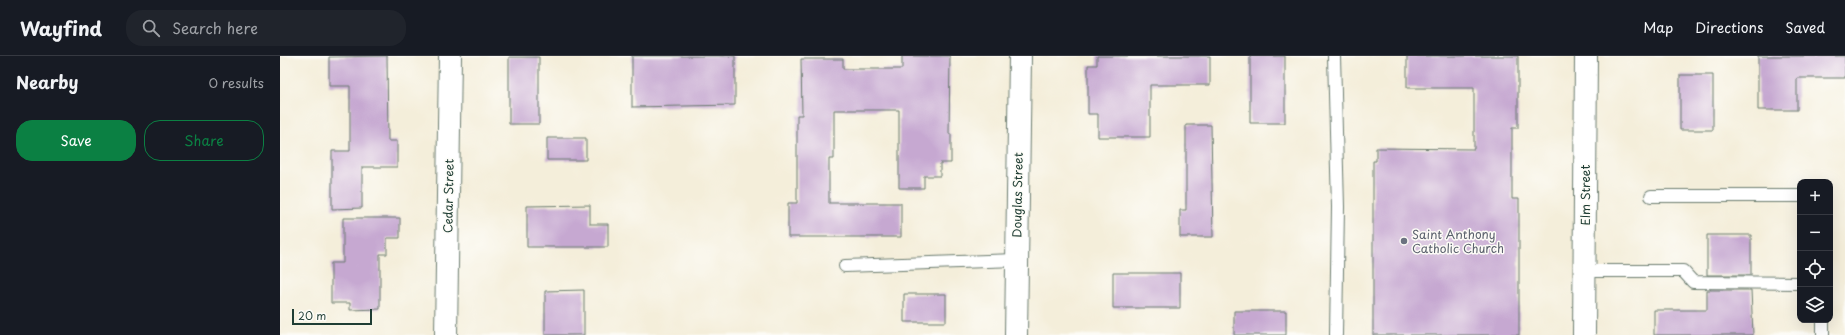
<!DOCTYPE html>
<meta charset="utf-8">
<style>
:root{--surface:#171b24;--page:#20242c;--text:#f1f3f6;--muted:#9ea1a6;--line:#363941;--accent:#0b8043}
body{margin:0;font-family:"Playpen Sans",sans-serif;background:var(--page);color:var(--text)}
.controls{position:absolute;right:12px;bottom:12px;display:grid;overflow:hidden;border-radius:8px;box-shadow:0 4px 16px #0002}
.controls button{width:36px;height:36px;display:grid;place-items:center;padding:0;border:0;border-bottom:1px solid var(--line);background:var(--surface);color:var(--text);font:20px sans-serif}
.scale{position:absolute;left:12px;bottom:10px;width:80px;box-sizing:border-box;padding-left:4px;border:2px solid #1f3d34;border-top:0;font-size:11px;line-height:14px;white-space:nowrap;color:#1f3d34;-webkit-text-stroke:3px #fdfcf7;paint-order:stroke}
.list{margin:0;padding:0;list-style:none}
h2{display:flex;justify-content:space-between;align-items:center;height:52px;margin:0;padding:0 16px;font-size:17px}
h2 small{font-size:13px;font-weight:400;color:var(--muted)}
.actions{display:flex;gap:8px;padding:12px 16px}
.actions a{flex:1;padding:9px 0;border:1px solid var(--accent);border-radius:16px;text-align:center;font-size:14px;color:var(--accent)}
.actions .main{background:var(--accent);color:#fff}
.icon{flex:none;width:22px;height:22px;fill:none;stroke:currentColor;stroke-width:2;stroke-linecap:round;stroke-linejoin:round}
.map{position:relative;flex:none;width:1565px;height:279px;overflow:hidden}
header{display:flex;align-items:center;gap:24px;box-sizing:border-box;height:56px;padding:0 20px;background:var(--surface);border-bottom:1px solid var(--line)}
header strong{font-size:19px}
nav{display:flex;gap:22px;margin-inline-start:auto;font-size:14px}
.search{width:280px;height:36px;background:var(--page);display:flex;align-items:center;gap:10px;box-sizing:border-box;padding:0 14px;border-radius:16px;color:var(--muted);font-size:15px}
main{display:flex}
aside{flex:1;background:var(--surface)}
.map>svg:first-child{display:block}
.building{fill:#c6a8d1}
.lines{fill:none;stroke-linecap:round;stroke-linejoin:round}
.lane-casing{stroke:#6a7b6e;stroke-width:14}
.street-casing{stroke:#6a7b6e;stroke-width:24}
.secondary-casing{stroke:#6a7b6e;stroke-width:24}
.lane{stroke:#fff;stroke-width:12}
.street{stroke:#fff;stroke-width:22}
.secondary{stroke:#fff;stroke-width:22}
.worship-dot{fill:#6b7280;stroke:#fdfcf7;stroke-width:1.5}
.labels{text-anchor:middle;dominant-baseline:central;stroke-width:3;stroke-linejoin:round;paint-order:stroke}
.street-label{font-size:12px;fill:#1f3d34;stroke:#fdfcf7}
.worship-label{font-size:12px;fill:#5b616d;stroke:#fdfcf7;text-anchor:start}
</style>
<header>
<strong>Wayfind</strong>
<div class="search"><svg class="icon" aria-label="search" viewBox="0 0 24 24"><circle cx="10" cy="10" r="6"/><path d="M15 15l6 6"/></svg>Search here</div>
<nav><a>Map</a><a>Directions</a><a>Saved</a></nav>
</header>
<main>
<aside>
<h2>Nearby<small>0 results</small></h2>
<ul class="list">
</ul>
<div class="actions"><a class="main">Save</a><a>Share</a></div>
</aside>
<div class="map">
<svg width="1565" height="279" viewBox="0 0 1565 279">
<rect width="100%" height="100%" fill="#fdfcf7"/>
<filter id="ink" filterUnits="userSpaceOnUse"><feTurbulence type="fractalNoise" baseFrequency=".025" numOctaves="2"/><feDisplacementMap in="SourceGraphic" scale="8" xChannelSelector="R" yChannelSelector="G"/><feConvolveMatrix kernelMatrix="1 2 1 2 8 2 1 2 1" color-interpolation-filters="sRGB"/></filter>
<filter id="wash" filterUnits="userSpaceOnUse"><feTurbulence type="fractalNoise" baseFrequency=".012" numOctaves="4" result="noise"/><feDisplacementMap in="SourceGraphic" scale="16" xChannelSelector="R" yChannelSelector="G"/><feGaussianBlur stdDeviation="0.9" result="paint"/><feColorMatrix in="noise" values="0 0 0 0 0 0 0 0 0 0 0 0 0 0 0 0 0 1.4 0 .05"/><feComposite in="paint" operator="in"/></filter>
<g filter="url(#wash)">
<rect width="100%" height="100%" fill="#f4eeda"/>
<g id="blocks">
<path class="building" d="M 107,0 L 108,85 L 117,85 L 117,111 L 82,111 L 82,152 L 52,153 L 52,95 L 70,95 L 70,30 L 49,30 L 49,1 Z
M 352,0 L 455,0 L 455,49 L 352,51 Z
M 622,0 L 670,0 L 669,78 L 671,78 L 671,107 L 660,107 L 660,120 L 644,120 L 644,132 L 619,132 L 619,54 L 554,54 L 554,103 L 549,103 L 549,147 L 621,147 L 621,181 L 508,181 L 508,147 L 517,147 L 517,59 L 522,59 L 521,3 L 563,3 L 563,13 L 622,13 Z
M 817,0 L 930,0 L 930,29 L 870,29 L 870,81 L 818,81 L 818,58 L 808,58 L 808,9 L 817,9 Z
M 970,0 L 1005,0 L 1005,67 L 970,67 Z
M 1127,0 L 1238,0 L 1238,72 L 1232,72 L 1232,143 L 1239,143 L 1239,279 L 1093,279 L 1093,105 L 1096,105 L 1096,92 L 1194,93 L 1194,32 L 1127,32 Z
M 1478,0 L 1565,0 L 1565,22 L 1517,22 L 1517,54 L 1478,54 Z
M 229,1 L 259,1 L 259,68 L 229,68 Z
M 1400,19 L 1433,19 L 1433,74 L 1400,74 Z
M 906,69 L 931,69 L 933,181 L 900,181 L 900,154 L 906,154 Z
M 267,82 L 306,82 L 306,104 L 267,104 Z
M 310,149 L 310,168 L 328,168 L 328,191 L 247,191 L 247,150 Z
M 63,162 L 120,162 L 120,182 L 107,182 L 107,198 L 100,198 L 100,253 L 70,254 L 70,247 L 51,247 L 51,207 L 63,207 Z
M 1427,179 L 1471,179 L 1471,219 L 1427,219 Z
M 833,217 L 900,217 L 900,252 L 833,252 Z
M 304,234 L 304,279 L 265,279 L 265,235 Z
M 1427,234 L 1471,234 L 1473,279 L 1374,279 L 1374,254 L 1427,254 Z
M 624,238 L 666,238 L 666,266 L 624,266 Z
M 954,255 L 1006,255 L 1006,279 L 954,279 Z"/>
</g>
</g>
<g filter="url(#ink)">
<use href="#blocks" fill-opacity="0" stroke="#6a7b6e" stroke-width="1"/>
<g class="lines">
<defs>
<path id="lane" d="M 1054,0 L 1058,151 L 1056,279
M 1371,140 L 1520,140
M 565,210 L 736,204
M 1305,215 L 1403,215 L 1413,226 L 1520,227
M 1543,264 L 1543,279"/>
<path id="street" d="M 166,279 L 170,0
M 736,279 L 740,0"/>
<path id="secondary" d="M 1304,279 L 1306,0"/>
</defs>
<use href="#lane" class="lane-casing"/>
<use href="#street" class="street-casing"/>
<use href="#secondary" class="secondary-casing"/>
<use href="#lane" class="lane"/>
<use href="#street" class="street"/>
<use href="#secondary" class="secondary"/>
</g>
</g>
<circle class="worship-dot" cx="1124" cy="185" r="4"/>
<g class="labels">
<g class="street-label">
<text transform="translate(737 139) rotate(-89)">Douglas Street</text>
<text transform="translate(1305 139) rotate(-90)">Elm Street</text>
<text transform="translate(168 140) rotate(-89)">Cedar Street</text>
</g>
<g class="worship-label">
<text x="1132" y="178">Saint Anthony<tspan x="1132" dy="14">Catholic Church</tspan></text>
</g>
</g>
</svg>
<div class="controls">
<button>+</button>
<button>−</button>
<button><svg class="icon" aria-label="locate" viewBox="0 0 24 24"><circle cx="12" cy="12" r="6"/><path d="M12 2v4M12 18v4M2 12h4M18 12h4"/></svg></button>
<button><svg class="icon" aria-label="layers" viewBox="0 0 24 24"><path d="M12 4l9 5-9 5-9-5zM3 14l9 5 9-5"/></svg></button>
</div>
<div class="scale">20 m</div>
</div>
</main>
